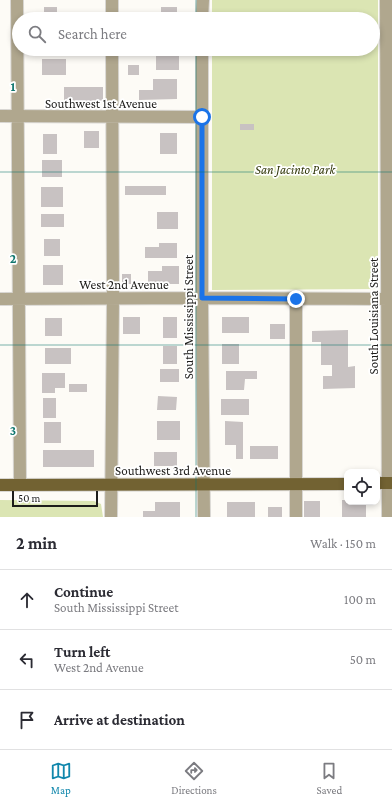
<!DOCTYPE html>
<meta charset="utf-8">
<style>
:root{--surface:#fff;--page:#f7f7f7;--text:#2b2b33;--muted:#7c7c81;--line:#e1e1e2;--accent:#1087ac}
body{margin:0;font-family:"Crimson Pro",serif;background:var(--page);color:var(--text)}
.controls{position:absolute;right:12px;bottom:12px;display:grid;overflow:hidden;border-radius:8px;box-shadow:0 2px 6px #0003}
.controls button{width:36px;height:36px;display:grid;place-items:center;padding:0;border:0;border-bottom:1px solid var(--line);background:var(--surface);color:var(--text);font:20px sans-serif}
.scale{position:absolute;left:12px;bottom:10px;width:86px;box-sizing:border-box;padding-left:4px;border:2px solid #1d1c1a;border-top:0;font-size:11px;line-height:14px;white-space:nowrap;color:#1d1c1a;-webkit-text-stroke:3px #fff;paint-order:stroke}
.stop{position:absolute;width:12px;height:12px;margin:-9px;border:3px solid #1a73e8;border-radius:50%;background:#fff}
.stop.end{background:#1a73e8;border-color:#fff;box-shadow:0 1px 4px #0008}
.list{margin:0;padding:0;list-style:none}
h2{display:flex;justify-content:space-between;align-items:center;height:52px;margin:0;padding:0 16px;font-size:17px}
h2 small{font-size:13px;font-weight:400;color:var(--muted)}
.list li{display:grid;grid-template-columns:26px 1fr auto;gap:12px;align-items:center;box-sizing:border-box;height:60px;padding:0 16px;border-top:1px solid var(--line)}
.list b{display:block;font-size:15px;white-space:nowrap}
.list p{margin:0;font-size:13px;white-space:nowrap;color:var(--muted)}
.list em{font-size:13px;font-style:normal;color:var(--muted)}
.icon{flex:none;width:22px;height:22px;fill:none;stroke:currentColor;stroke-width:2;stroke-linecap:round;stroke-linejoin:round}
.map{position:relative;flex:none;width:392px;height:517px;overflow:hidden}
.search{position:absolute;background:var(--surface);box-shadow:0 2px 6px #0003;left:12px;right:12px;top:12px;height:44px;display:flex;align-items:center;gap:10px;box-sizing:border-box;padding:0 14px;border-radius:22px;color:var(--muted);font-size:15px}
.sheet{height:232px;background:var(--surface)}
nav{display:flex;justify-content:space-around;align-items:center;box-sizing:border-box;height:56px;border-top:1px solid var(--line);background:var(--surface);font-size:11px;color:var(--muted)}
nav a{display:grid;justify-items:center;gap:2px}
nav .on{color:var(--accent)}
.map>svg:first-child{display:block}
.green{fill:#dbe5b3}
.building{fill:#c8c2c2}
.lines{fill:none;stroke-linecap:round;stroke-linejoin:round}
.minor-casing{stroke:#d9d7d3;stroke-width:14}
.major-casing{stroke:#d9d7d3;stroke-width:14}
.minor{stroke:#b0a78e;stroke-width:12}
.major{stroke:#726232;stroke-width:12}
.route{stroke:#1a73e8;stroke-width:5}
.grid{fill:none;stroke:#0f766e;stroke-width:1;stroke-opacity:0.55}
.labels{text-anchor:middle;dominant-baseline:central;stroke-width:3.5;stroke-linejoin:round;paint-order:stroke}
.street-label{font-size:13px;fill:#1d1c1a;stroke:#fff}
.park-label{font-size:13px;font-style:italic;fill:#33390b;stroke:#fff}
.grid-label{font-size:13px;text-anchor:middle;font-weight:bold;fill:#0f766e;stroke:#fff;stroke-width:3.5;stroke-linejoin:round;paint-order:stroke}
</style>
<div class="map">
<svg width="392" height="517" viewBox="0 0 392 517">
<rect width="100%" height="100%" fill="#fdfbf6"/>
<path class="green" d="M 212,0 L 378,0 L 378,289 L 212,290 L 212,49 L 373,49 L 373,19 L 212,19 Z
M 0,500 L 94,501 L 101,504 L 103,517 L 0,517 Z"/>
<path class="building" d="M 44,7 L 57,7 L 57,19 L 44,19 Z
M 161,7 L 177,7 L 177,19 L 161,19 Z
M 156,55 L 179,55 L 179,70 L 156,70 Z
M 42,59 L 66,59 L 66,75 L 42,75 Z
M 128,65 L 139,65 L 139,75 L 128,75 Z
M 153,79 L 177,79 L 177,99 L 139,100 L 139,90 L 153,90 Z
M 64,87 L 103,87 L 103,101 L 64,101 Z
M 240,124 L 254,124 L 254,130 L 240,130 Z
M 84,131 L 99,131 L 99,148 L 84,148 Z
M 160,133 L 177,133 L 177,154 L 160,154 Z
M 43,134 L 57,134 L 57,154 L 43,154 Z
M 42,160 L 62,160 L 62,177 L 42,177 Z
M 125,186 L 166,186 L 166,195 L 125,195 Z
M 41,187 L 63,187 L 63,207 L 41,207 Z
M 157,212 L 178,212 L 178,229 L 157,229 Z
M 41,214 L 64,214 L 64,227 L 41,227 Z
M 44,239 L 60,239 L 60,256 L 44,256 Z
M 159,243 L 177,243 L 177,258 L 145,258 L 145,247 L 159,247 Z
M 43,265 L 63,265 L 63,285 L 43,285 Z
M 162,266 L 179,266 L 179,284 L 148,284 L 148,271 L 162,271 Z
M 122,274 L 131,274 L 131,284 L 122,284 Z
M 123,317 L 140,317 L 140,334 L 123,334 Z
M 163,317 L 177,317 L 177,338 L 163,338 Z
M 222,317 L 249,317 L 249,333 L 222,333 Z
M 45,318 L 62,318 L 62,336 L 45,336 Z
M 270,324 L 285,324 L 285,339 L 270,339 Z
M 348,330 L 348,367 L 355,366 L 355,388 L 323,389 L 323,376 L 332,376 L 332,365 L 321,365 L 321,342 L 312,342 L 312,331 Z
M 222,344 L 239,344 L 239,364 L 222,364 Z
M 163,346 L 177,346 L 177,364 L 163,364 Z
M 45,348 L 71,348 L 71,364 L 45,364 Z
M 160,369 L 179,369 L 179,382 L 160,382 Z
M 226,371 L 257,371 L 257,379 L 245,379 L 244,390 L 226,390 Z
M 42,373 L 65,373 L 65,388 L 55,388 L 55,393 L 42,393 Z
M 69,384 L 87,384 L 87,392 L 69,392 Z
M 158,396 L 177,397 L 176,410 L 157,410 Z
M 43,398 L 56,398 L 56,418 L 43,418 Z
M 221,399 L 249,399 L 249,415 L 221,415 Z
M 157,421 L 180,421 L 180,440 L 157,440 Z
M 225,421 L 243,422 L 243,459 L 236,459 L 236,445 L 225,445 Z
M 44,422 L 61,422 L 61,443 L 44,443 Z
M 250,446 L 278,446 L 278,459 L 250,459 Z
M 43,450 L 94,450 L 94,467 L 43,467 Z
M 154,452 L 177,452 L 177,466 L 154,466 Z
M 342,500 L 347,500 L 347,502 L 366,502 L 366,517 L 342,517 Z
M 304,501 L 320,501 L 320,517 L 304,517 Z
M 155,502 L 180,502 L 180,517 L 143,517 L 143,511 L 155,511 Z
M 227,502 L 255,502 L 255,517 L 227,517 Z
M 268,507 L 282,507 L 282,517 L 268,517 Z"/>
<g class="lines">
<defs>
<path id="minor" d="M 17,0 L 20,484
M 112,0 L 112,19
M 386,0 L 388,517
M 202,19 L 203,0
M 202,49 L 202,298 L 204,517
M 0,116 L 202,117
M 0,299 L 202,298 L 392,299
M 296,299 L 296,517
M 111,517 L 113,298 L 112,49"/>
<path id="major" d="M 377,483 L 392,483
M 0,485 L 347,484"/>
</defs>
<use href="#minor" class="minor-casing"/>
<use href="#major" class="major-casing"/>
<use href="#minor" class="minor"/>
<use href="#major" class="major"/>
</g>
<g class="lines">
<path class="route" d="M 202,117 L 202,298 L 296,299"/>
</g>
<path class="grid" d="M 196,0 L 196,19M 196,49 L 196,517M 0,172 L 392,172M 0,345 L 392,345"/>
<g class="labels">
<g class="street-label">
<text x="101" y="103">Southwest 1st Avenue</text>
<text x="124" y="284">West 2nd Avenue</text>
<text transform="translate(373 316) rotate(-90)">South Louisiana Street</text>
<text transform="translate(188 317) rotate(-90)">South Mississippi Street</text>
<text x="173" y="470">Southwest 3rd Avenue</text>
</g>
<g class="park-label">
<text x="295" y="169">San Jacinto Park</text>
</g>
</g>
<g class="grid-label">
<text x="13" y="91">1</text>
<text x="13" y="263">2</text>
<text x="13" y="435">3</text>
</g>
</svg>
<div class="controls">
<button><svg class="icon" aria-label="locate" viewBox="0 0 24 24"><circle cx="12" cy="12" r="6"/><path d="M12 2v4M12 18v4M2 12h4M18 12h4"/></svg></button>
</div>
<div class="scale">50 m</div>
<div class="stop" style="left:202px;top:117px"></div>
<div class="stop end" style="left:296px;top:299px"></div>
<div class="search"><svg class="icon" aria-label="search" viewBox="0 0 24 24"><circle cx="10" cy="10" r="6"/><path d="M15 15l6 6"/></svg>Search here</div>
</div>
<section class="sheet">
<h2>2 min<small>Walk · 150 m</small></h2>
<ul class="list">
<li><svg class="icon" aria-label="ahead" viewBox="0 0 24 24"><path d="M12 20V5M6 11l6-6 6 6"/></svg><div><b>Continue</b><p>South Mississippi Street</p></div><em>100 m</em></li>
<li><svg class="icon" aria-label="left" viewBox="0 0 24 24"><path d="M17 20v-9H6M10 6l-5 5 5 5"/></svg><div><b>Turn left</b><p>West 2nd Avenue</p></div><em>50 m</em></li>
<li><svg class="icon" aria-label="arrive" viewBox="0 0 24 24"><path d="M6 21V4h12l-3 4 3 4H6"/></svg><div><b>Arrive at destination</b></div></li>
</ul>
</section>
<nav>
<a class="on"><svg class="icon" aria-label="map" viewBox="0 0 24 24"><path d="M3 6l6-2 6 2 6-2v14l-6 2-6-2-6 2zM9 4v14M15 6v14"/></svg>Map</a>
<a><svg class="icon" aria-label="directions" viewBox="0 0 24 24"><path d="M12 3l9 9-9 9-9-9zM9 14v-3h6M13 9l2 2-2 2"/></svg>Directions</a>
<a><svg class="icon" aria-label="saved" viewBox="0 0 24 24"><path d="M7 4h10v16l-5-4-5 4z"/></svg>Saved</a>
</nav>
